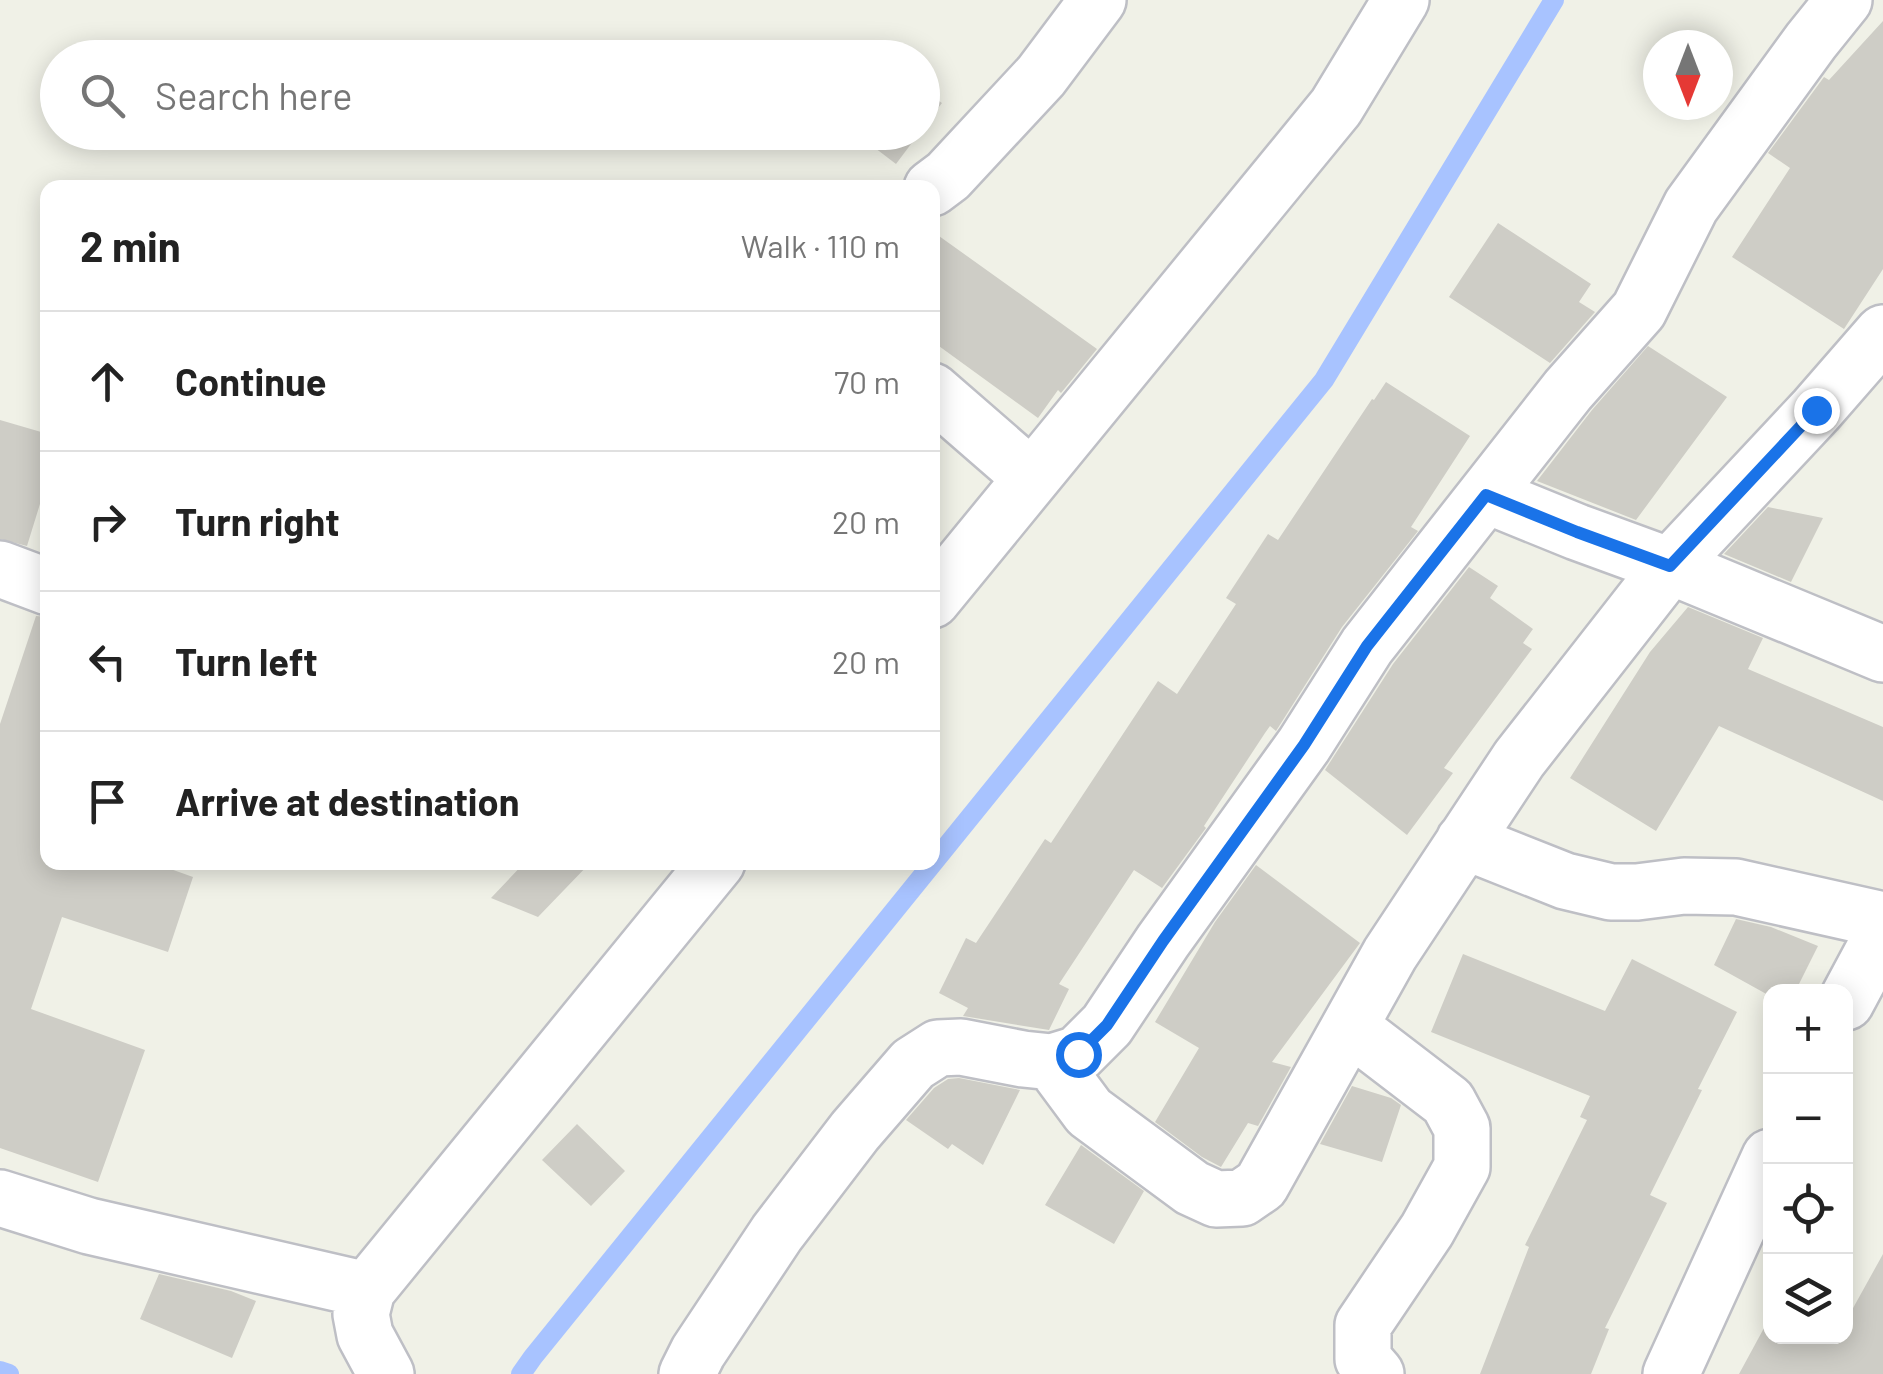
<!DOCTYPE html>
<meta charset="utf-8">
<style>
:root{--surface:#fff;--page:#f6f6f6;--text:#222;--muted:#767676;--line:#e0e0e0}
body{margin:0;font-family:Barlow,sans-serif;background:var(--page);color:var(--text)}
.controls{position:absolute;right:30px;bottom:30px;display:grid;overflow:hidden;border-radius:20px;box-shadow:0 5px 25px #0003}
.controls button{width:90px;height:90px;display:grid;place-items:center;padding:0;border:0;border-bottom:2px solid var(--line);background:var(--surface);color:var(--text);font:50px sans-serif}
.compass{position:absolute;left:1643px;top:30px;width:90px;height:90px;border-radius:50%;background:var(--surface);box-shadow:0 5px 25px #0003;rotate:180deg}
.stop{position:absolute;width:30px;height:30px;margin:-22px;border:8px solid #1a73e8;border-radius:50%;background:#fff}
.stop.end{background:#1a73e8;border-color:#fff;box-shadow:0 2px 10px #0008}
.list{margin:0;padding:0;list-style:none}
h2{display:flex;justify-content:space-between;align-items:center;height:130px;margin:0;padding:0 40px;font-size:42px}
h2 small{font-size:32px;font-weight:400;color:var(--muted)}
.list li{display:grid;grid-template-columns:65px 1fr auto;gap:30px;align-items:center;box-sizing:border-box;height:140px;padding:0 40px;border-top:2px solid var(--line)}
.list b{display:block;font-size:38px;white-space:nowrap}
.list em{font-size:32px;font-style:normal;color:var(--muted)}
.icon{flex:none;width:55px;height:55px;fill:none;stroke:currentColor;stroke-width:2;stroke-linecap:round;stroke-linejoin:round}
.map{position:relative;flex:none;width:1883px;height:1374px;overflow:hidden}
.search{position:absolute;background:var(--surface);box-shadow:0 5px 25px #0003;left:40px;top:40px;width:900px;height:110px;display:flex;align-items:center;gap:25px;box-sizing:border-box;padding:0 35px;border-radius:55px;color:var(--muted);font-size:38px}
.panel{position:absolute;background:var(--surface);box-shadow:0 5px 25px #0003;left:40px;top:180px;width:900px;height:690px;border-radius:20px}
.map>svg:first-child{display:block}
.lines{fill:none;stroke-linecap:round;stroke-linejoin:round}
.stream{stroke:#a8c3ff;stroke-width:20}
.building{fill:#cecdc6}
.minor-casing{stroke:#bebfc5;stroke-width:60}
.minor{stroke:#fff;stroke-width:55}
.route{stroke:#1a73e8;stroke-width:12}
</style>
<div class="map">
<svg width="1883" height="1374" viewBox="0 0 1883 1374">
<rect width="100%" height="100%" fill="#f0f1e7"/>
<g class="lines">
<path class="stream" d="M 0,1371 L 9,1374
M 521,1374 L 533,1357 L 1324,380 L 1554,0"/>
</g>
<path class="building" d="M 1883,21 L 1883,269 L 1844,329 L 1732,257 L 1790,168 L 1768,153 L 1824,77 L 1829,80 Z
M 856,41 L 879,58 L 843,58 Z
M 922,89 L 942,103 L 922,129 Z
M 854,132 L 920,132 L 896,164 Z
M 1498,223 L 1591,284 L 1579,302 L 1595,312 L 1550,363 L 1449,297 Z
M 932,231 L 1097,349 L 1061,393 L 1058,390 L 1038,418 L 932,341 Z
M 1648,346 L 1727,397 L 1636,520 L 1537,481 L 1592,410 Z
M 1386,382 L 1470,436 L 1411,527 L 1418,531 L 1342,627 L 1276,731 L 1270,726 L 1265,733 L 1204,826 L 1206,828 L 1162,888 L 1134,870 L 1059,984 L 1069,989 L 1049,1030 L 963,1016 L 968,1008 L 939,993 L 966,938 L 976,943 L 1045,839 L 1051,843 L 1158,681 L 1177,694 L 1236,604 L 1226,598 L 1268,534 L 1278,540 L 1372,399 L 1374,400 Z
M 0,420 L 48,434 L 48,478 L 27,546 L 0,539 Z
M 1768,507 L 1823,518 L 1791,582 L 1724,554 Z
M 1469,567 L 1498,586 L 1490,598 L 1533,629 L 1523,643 L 1532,649 L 1444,768 L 1453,773 L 1407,835 L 1325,770 L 1393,664 Z
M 1688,607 L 1763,638 L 1748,669 L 1883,727 L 1883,801 L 1719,726 L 1656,831 L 1570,778 L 1650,652 Z
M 36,616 L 48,617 L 48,862 L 151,862 L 193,877 L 168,952 L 62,917 L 31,1009 L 145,1050 L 98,1182 L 0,1148 L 0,724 Z
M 525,862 L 591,862 L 538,917 L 491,898 Z
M 1256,865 L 1360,943 L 1272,1062 L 1291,1067 L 1258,1126 L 1248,1123 L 1221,1167 L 1202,1157 L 1155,1122 L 1199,1048 L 1155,1022 L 1215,922 Z
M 1736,919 L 1771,927 L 1818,946 L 1795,992 L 1770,992 L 1770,996 L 1714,965 Z
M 1463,954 L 1605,1011 L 1632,959 L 1737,1012 L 1698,1089 L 1702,1090 L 1650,1195 L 1667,1203 L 1605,1328 L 1609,1329 L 1591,1374 L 1480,1374 L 1529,1247 L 1525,1245 L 1587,1120 L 1580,1117 L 1590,1096 L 1431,1032 Z
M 959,1078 L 1020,1090 L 983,1165 L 952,1144 L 948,1149 L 906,1120 L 934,1088 L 948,1079 Z
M 1352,1086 L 1391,1098 L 1401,1105 L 1382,1162 L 1320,1144 Z
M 577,1124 L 625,1171 L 591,1206 L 542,1160 Z
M 1081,1145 L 1144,1191 L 1114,1244 L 1045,1205 Z
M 1883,1254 L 1883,1374 L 1739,1374 L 1770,1317 L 1770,1336 L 1846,1336 L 1846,1318 L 1847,1319 Z
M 159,1274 L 231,1291 L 256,1301 L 232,1358 L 140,1319 Z"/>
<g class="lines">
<defs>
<path id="minor" d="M 932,188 L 948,176 L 1041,76 L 1098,0
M 932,391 L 1032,478
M 1486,495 L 1577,532 L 1670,566 L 1883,654
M 0,569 L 48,587
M 932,600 L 1336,107 L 1401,0
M 1464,841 L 1565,881 L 1611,892 L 1637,892 L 1684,886 L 1736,887 L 1883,920
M 1846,1002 L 1883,933
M 1350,1027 L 1448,1102 L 1462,1128 L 1462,1167 L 1427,1230 L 1363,1325 L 1363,1359 L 1376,1374
M 1052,1062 L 1089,1112 L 1192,1188 L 1216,1199 L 1242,1198 L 1261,1185 L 1390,954 L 1519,759 L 1670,566 L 1816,410 L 1883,333
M 0,1198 L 89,1226 L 367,1290
M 386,1374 L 365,1335 L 361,1314 L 367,1290 L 717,862
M 687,1374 L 698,1352 L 777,1233 L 855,1131 L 913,1064 L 938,1048 L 961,1047 L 1023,1059 L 1052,1062 L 1078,1054 L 1107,1025 L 1163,941 L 1304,745 L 1367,646 L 1568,390 L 1639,310 L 1691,206 L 1811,41 L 1844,0
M 1671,1374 L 1770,1157"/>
</defs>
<use href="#minor" class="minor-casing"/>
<use href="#minor" class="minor"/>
</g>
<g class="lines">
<path class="route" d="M 1078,1054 L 1107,1025 L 1163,941 L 1304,745 L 1367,646 L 1486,495 L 1577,532 L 1670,566 L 1816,410"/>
</g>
</svg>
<div class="controls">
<button>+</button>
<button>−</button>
<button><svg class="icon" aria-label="locate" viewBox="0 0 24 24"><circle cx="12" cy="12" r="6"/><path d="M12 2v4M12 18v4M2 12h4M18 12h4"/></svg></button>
<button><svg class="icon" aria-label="layers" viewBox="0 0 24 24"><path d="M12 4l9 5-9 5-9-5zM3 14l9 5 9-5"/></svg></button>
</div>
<svg class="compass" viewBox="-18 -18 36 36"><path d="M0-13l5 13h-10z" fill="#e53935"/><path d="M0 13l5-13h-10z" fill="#767676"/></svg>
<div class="stop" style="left:1078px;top:1054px"></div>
<div class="stop end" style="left:1816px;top:410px"></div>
<div class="search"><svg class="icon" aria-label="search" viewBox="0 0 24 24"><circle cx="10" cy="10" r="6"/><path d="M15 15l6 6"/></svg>Search here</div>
<section class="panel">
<h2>2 min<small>Walk · 110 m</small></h2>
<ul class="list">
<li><svg class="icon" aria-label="ahead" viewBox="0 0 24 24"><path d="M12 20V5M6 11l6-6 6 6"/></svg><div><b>Continue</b></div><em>70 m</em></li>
<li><svg class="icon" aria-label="right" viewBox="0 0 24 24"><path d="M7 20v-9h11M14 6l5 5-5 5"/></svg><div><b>Turn right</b></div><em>20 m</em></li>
<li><svg class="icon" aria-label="left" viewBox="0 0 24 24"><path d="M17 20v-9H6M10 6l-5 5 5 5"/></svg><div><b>Turn left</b></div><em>20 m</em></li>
<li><svg class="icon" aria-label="arrive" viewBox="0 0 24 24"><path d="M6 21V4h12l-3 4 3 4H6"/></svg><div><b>Arrive at destination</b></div></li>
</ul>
</section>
</div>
